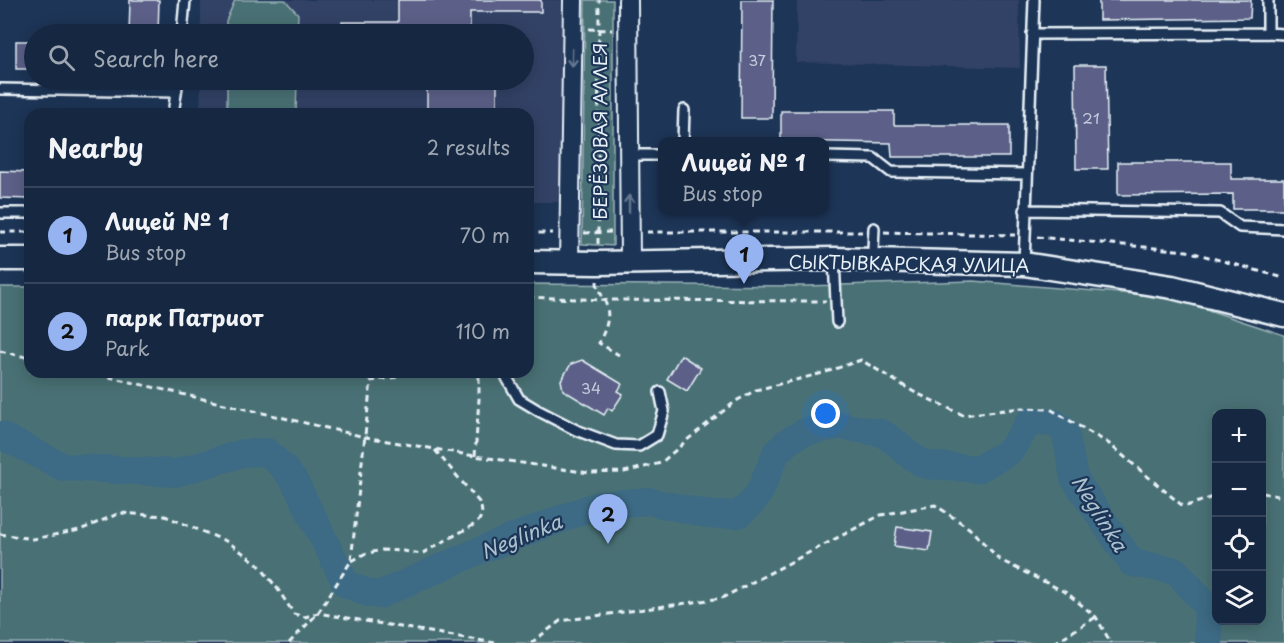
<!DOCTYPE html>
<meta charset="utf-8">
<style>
:root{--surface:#162841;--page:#23344c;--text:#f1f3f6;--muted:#9ea6b1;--line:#35445a;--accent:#95b2f1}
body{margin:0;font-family:"Playpen Sans",sans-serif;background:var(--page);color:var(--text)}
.controls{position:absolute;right:18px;bottom:18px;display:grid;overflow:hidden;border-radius:12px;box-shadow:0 3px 15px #0003}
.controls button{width:54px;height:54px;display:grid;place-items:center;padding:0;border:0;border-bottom:2px solid var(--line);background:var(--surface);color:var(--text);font:30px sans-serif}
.you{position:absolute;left:826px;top:414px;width:21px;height:21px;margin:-15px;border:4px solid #fff;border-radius:50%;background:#1a73e8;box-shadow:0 0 0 9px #1a73e833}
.badge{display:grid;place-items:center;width:39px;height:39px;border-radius:50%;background:var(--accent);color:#111;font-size:20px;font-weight:700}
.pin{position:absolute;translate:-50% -50px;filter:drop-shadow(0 2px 3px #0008)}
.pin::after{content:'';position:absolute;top:32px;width:21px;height:18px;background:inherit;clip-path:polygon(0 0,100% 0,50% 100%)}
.popup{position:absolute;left:658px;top:137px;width:171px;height:78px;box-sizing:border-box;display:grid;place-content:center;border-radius:12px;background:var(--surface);filter:drop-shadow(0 2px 4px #0005);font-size:20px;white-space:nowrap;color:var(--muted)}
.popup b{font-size:22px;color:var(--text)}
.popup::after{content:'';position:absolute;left:50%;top:100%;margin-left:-12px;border:12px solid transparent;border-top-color:var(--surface)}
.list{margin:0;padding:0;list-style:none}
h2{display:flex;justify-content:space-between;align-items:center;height:78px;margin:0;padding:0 24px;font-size:26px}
h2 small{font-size:20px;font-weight:400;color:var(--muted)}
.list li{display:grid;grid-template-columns:39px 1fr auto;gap:18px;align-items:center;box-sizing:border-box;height:96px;padding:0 24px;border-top:2px solid var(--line)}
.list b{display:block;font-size:22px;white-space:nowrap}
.list p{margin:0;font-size:20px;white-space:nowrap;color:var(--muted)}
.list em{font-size:20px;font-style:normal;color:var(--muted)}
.icon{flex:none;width:33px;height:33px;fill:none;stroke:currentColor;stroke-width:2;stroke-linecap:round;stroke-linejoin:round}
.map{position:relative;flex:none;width:1284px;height:643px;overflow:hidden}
.search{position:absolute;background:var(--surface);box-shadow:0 3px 15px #0003;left:24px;top:24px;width:510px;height:66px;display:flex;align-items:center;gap:15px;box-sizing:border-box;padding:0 21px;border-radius:33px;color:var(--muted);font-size:22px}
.panel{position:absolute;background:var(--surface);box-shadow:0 3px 15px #0003;left:24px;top:108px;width:510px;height:270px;border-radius:18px}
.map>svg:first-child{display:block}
.built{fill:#304266}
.green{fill:#4a7174;stroke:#99b1b6;stroke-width:1.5;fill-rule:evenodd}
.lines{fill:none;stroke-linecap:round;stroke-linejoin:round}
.river{stroke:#3e6a84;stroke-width:28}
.building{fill:#5b6188;stroke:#e8f1f8;stroke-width:1.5}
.service-casing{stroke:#e8f1f8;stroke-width:14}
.minor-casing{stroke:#e8f1f8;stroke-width:22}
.tertiary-casing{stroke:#e8f1f8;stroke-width:27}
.path{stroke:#e8f1f8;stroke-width:3;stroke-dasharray:6 4.5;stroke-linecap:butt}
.service{stroke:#1d3557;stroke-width:9}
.minor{stroke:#1d3557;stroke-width:18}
.tertiary{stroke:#1d3557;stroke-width:22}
.oneway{stroke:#64778f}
.labels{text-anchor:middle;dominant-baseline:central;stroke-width:4.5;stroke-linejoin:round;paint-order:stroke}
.number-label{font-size:15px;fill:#c5cddc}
.street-label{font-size:18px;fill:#e8f1f8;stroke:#1d3557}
.water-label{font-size:20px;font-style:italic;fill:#acc2cf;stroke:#1d3557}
</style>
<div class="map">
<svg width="1284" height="643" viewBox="0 0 1284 643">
<rect width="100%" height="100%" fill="#1d3557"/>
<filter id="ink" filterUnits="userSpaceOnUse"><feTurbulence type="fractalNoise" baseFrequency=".0167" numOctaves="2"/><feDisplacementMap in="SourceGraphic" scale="12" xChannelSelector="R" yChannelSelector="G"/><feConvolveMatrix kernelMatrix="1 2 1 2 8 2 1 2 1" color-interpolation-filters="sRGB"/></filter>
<g filter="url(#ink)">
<path class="built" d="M 201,0 L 561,0 L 561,202 L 528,202 L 528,114 L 200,114 L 201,80 L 524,80 L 524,34 L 201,34 Z
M 797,0 L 1019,0 L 1020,68 L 796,62 Z"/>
<path class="green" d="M 235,0 L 285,0 L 298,14 L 297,34 L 226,34 L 226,21 Z
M 585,0 L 613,0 L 613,246 L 582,244 Z
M 227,80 L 297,80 L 296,114 L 227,114 Z
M 973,281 L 1169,297 L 1284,335 L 1284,643 L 0,643 L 0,287 L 30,287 L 30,372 L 528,372 L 528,284 L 806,286 ZM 1216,414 L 1262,414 L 1262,620 L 1216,620 Z"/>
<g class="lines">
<path class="river" d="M 0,435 L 63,467 L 176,473 L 243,453 L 267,452 L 282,466 L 295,482 L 346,584 L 368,593 L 379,595 L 476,552 L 597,505 L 648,501 L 711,515 L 739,514 L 753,502 L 761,489 L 776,453 L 787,442 L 804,432 L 840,426 L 882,433 L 895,442 L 907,453 L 925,465 L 978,469 L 1010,451 L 1030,421 L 1055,423 L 1065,431 L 1074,478 L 1132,563 L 1176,571 L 1207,606 L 1209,643"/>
</g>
<path class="building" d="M 130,0 L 159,0 L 158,34 L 129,34 Z
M 398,0 L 541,0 L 541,12 L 470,12 L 470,34 L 342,34 L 342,22 L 398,22 Z
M 742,0 L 773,0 L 772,118 L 741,118 Z
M 1099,0 L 1251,0 L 1250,18 L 1099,20 Z
M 16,41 L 34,41 L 34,69 L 16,69 Z
M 1075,65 L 1106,65 L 1108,169 L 1076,169 Z
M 427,80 L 497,80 L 497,114 L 427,114 Z
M 781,111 L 894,111 L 894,125 L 1009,125 L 1009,157 L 892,157 L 891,143 L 781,141 Z
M 1118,162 L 1231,162 L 1231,179 L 1284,179 L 1284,209 L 1233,209 L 1233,194 L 1118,195 Z
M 0,171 L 30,172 L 30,199 L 0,198 Z
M 681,355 L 701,368 L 687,391 L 667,379 Z
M 582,360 L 622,384 L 618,391 L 623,394 L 612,411 L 608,408 L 604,415 L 563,390 L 561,380 L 571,364 Z
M 897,527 L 932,532 L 929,551 L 894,546 Z"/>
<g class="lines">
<defs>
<path id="service" d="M 1268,33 L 1284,34
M 182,34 L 185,0
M 1032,34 L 1268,33 L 1268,0
M 0,89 L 176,92
M 173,114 L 178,80
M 683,142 L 684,110
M 629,155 L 663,155
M 825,157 L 873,158 L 891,172 L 1027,174
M 1025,210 L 1220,213 L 1240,227 L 1284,229
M 0,213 L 30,213
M 873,250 L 874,228
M 834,259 L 837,322
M 1024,264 L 1034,0
M 507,372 L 507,378 L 519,399 L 539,411 L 576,430 L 616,445 L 639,446 L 657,435 L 664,411 L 660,392"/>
<path id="minor" d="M 628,0 L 630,262
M 569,263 L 573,0"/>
<path id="tertiary" d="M 0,259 L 30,259
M 528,262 L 597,263 L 834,259 L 1024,264 L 1172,287 L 1284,315"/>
</defs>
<use href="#service" class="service-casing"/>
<use href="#minor" class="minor-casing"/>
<use href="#tertiary" class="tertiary-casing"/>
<path class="path" d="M 589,29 L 612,30
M 0,232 L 30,232
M 647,232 L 862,232
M 884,232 L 1015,235
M 528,233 L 553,233
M 584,233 L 613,232
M 1037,237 L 1187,251 L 1284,278
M 598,244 L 599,0
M 597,281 C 597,291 600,291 604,299 C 612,317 606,327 599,343 L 619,355
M 528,297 L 604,300 L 826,301
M 0,351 L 30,358
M 88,372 L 365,437 L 475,456 L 589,473 L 624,472 L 661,463 L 687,440 L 736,401 L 756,390 L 823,373 L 861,360 L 914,392 L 963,415 L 1022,408 L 1050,409 L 1108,443 L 1184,507 L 1216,496
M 475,456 L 479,399 L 479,372
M 1262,493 L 1284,497
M 0,534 L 33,539 L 80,530 L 120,513 L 165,516 L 228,542 L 258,564 L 277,588 L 294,614 L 305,617 L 318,613 L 495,643
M 352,561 L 364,554 L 382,550 L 403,551 L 421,554 L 477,523 C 483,515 483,511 479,502 L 435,450
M 289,643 L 318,613 L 351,561 L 371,381 L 398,377 L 404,372
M 531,643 L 560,621 L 722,598 L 881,515 L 935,505 L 969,528 L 1000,560 L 1067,593 L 1096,617 L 1111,643
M 1054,643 L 1096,617"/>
<use href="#service" class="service"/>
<use href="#minor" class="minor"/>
<use href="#tertiary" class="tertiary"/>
</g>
<defs><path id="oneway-shaft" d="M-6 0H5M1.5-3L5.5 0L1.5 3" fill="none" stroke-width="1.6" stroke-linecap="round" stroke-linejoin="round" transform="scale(1.5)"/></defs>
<g class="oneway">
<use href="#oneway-shaft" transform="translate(572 58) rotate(91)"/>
<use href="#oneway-shaft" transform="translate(629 204) rotate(-90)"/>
</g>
</g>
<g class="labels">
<g class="number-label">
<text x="757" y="59">37</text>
<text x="1091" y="117">21</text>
<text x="591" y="387">34</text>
</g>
<g class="street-label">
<text transform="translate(599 131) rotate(-90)">БЕРЁЗОВАЯ АЛЛЕЯ</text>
<text transform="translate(909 263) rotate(1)">СЫКТЫВКАРСКАЯ УЛИЦА</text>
</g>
<g class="water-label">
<text transform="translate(1100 513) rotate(58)">Neglinka</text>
<text transform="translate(521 536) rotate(-22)">Neglinka</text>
</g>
</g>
</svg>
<div class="controls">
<button>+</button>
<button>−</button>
<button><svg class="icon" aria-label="locate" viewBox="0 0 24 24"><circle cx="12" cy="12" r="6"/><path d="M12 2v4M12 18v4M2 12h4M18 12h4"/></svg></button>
<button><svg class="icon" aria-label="layers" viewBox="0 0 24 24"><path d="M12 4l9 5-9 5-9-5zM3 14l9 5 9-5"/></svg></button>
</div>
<div class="you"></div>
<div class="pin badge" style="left:744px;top:284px">1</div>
<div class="popup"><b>Лицей № 1</b>Bus stop</div>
<div class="pin badge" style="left:608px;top:544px">2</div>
<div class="search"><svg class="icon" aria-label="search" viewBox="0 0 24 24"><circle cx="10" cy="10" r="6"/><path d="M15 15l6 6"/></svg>Search here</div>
<section class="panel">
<h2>Nearby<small>2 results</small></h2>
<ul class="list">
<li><span class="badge">1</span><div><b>Лицей № 1</b><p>Bus stop</p></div><em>70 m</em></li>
<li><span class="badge">2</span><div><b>парк Патриот</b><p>Park</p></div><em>110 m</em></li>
</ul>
</section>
</div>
